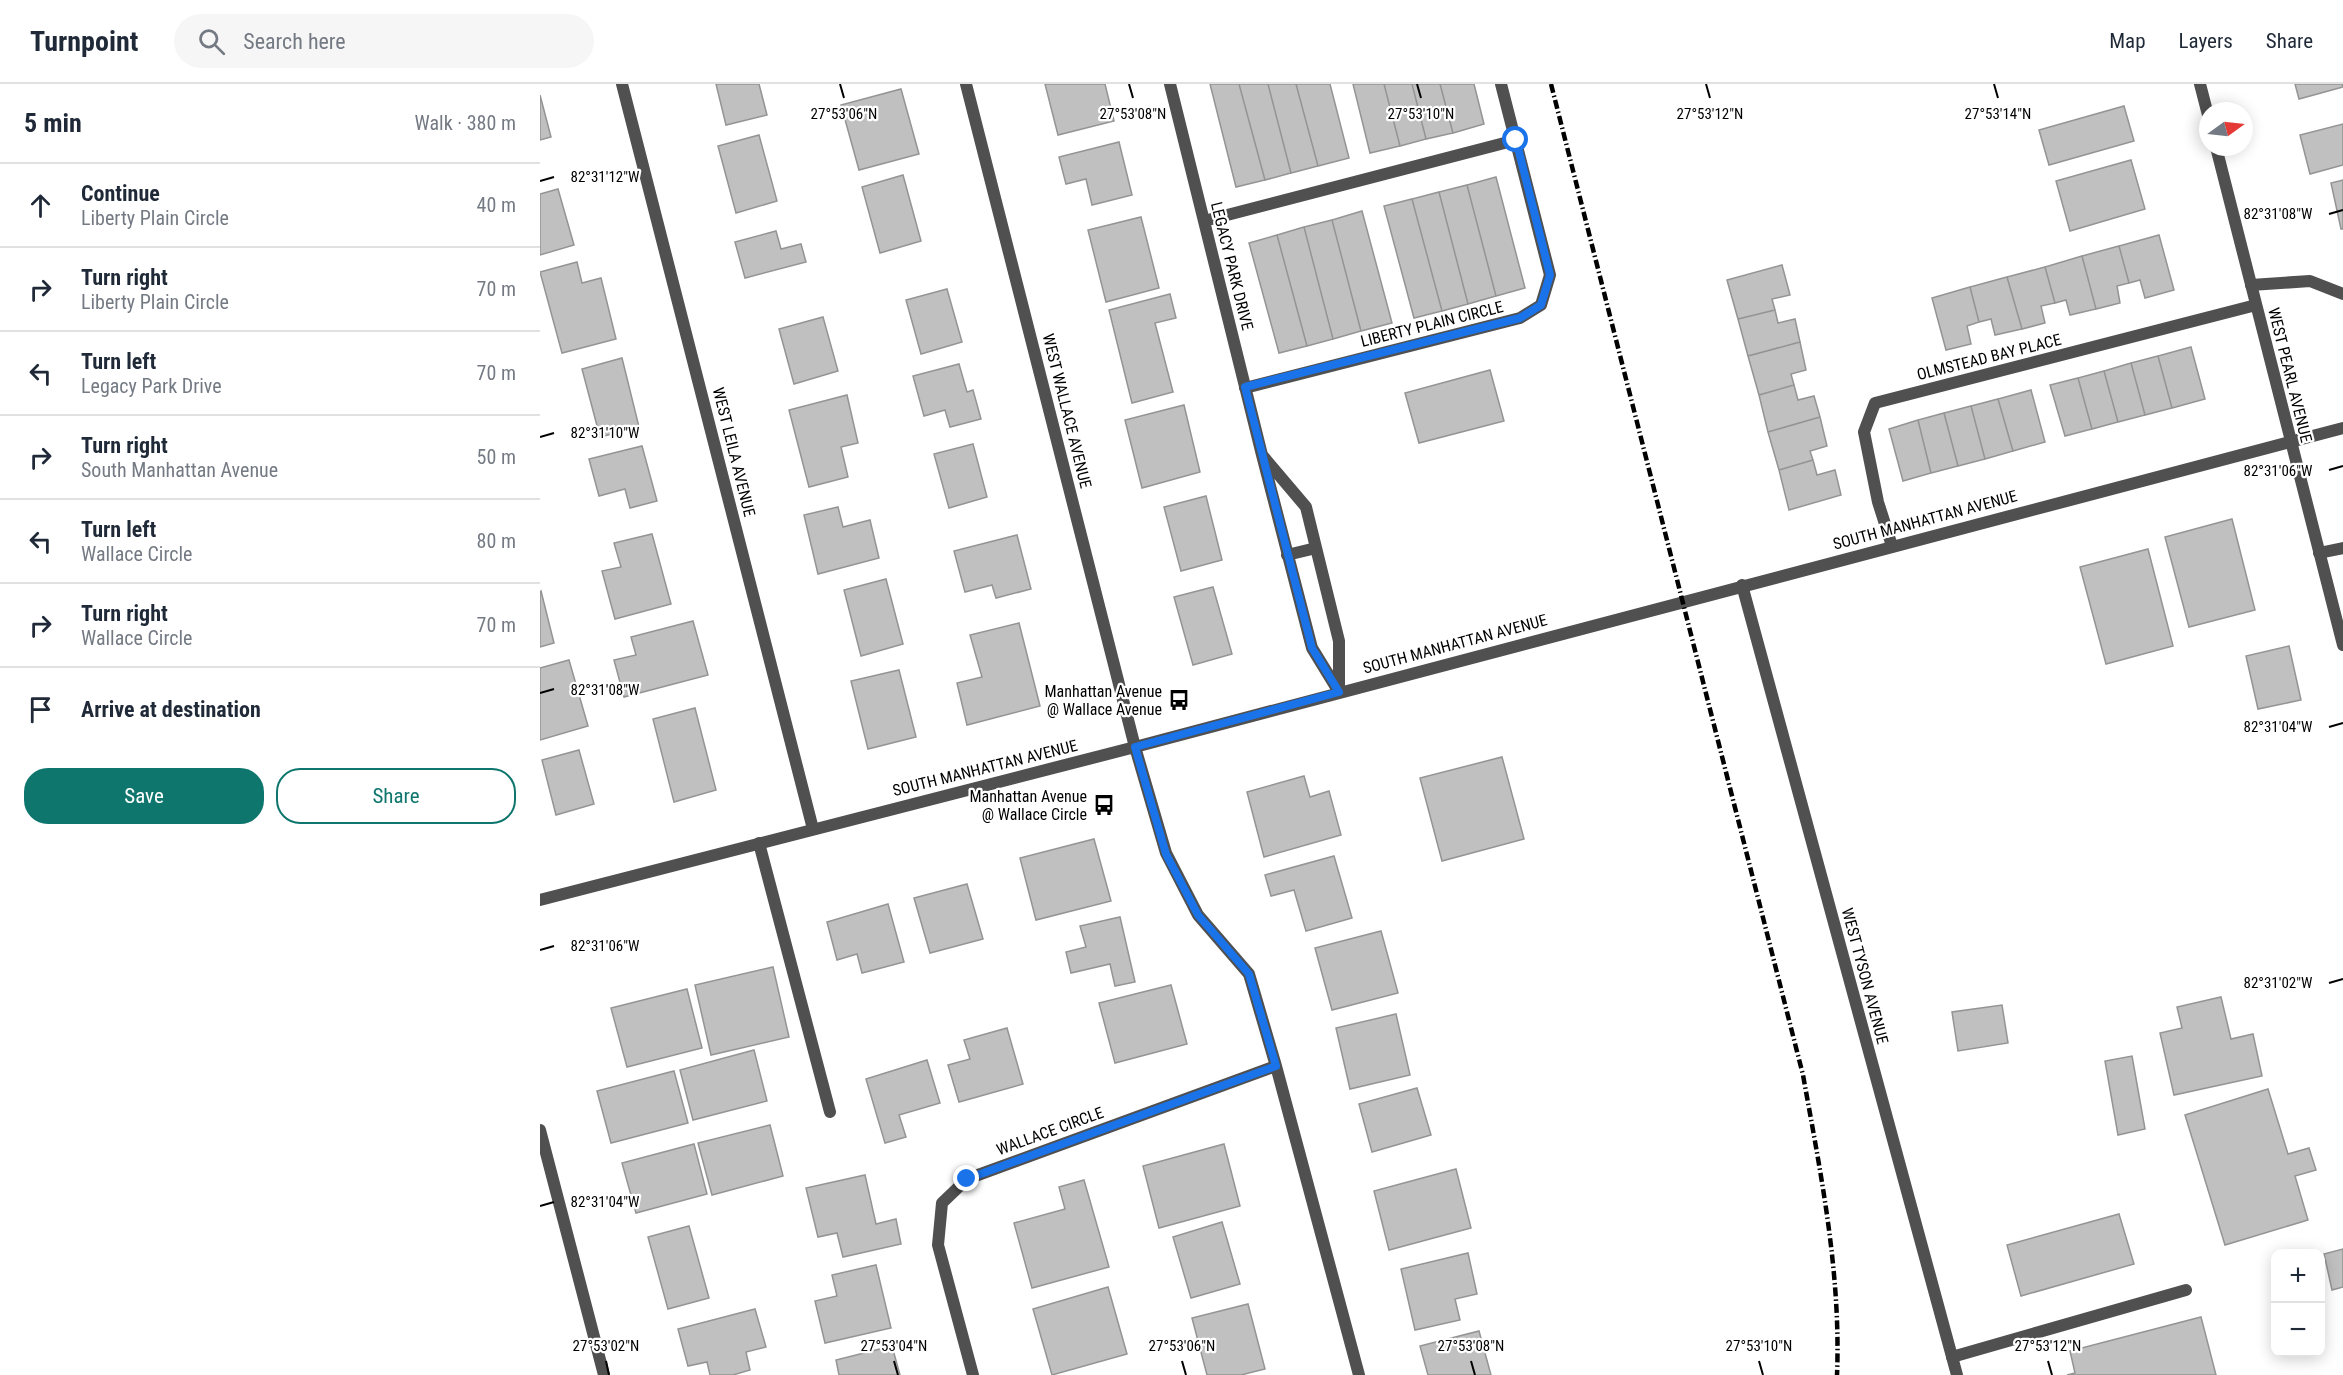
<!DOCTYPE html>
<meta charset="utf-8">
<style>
:root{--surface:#fff;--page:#f6f6f7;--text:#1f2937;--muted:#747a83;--line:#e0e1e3;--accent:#0f766e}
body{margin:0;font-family:"Roboto Condensed",sans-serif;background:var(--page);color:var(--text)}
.controls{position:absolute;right:18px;bottom:18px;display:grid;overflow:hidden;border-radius:12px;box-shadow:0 3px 15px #0003}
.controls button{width:54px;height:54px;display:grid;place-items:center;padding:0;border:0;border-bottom:2px solid var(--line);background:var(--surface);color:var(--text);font:30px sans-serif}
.compass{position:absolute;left:1659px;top:18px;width:54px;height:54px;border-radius:50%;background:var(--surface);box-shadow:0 3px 15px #0003;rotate:75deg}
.stop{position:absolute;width:18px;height:18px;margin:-14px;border:4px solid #1a73e8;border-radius:50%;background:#fff}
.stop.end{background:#1a73e8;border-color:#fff;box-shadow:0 2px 6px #0008}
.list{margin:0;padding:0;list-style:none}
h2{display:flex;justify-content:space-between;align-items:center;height:78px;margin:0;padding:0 24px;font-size:26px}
h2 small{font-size:20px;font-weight:400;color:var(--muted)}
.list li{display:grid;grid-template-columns:39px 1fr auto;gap:18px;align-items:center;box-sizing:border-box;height:84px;padding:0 24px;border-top:2px solid var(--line)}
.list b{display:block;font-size:22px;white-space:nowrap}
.list p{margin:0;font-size:20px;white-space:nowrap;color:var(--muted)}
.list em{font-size:20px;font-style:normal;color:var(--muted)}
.actions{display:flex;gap:12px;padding:18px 24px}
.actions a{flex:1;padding:14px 0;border:2px solid var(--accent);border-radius:24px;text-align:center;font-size:21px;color:var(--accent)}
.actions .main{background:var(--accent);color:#fff}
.icon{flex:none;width:33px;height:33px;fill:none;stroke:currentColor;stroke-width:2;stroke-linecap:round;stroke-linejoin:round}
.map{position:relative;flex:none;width:1803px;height:1291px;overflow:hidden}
header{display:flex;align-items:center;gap:36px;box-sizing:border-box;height:84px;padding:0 30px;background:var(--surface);border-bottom:2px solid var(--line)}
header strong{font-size:28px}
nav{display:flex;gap:33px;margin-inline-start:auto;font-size:21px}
.search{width:420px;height:54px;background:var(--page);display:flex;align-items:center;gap:15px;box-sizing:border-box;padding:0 21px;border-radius:33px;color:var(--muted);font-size:22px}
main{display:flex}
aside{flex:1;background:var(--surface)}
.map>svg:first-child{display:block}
.building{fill:#c0c0c0;stroke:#949494;stroke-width:1.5}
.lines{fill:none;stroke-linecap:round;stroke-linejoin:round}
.service{stroke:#505050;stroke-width:12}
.minor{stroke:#505050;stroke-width:12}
.tertiary{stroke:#505050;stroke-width:12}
.rail{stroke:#000;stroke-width:4.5;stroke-dasharray:9 3 1.5 3;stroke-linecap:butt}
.route{stroke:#1a73e8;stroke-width:8}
.ticks{fill:none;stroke:#000;stroke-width:2}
.labels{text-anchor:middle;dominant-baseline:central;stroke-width:4.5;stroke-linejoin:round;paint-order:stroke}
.street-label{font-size:16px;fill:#000;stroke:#fff}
.poi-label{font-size:16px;fill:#000;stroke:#fff;text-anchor:end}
.ticks-label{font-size:15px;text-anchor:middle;fill:#000;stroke:#fff;stroke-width:4.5;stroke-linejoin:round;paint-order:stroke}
</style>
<header>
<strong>Turnpoint</strong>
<div class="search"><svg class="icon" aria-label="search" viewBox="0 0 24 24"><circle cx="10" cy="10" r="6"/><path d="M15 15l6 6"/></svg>Search here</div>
<nav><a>Map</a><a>Layers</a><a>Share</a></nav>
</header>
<main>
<aside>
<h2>5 min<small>Walk · 380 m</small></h2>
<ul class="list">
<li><svg class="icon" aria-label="ahead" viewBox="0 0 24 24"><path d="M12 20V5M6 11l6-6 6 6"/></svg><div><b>Continue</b><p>Liberty Plain Circle</p></div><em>40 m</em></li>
<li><svg class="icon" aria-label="right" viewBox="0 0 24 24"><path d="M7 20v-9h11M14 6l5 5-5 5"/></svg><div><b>Turn right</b><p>Liberty Plain Circle</p></div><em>70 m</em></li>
<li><svg class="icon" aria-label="left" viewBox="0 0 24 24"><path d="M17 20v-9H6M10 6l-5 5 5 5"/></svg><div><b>Turn left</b><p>Legacy Park Drive</p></div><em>70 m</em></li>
<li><svg class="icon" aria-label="right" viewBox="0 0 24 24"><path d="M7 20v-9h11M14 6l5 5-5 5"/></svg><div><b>Turn right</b><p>South Manhattan Avenue</p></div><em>50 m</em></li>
<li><svg class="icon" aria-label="left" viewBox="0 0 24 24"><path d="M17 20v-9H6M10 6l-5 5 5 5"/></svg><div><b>Turn left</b><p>Wallace Circle</p></div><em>80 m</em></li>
<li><svg class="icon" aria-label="right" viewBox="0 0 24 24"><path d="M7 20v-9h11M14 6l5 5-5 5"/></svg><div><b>Turn right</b><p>Wallace Circle</p></div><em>70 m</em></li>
<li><svg class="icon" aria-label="arrive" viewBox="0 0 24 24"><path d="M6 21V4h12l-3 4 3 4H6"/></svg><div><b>Arrive at destination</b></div></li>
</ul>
<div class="actions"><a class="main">Save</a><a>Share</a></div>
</aside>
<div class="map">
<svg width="1803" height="1291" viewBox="0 0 1803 1291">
<rect width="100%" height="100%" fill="#fff"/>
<path class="building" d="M 176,0 L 219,0 L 227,31 L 186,41 Z
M 505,0 L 565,0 L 574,37 L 518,51 Z
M 670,0 L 699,0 L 725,96 L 696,103 Z
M 699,0 L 728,0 L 751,89 L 725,96 Z
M 728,0 L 756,0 L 778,82 L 751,89 Z
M 756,0 L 790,0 L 809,74 L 778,82 Z
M 813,0 L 844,0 L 860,62 L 830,69 Z
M 844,0 L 872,0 L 886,55 L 860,62 Z
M 872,0 L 900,0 L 913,49 L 886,55 Z
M 900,0 L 934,0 L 944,40 L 913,49 Z
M 1755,0 L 1802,0 L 1803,3 L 1759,15 Z
M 361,5 L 379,70 L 319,86 L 301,21 Z
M 0,11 L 11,53 L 0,56 Z
M 1584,22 L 1594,57 L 1509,81 L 1499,46 Z
M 1803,40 L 1803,81 L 1770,90 L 1760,51 Z
M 219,51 L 237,117 L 196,129 L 178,62 Z
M 579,58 L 592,111 L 552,121 L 546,95 L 526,100 L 519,73 Z
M 1591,76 L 1605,125 L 1530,147 L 1516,97 Z
M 363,91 L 381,157 L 340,169 L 322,103 Z
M 956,93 L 985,204 L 956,212 L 927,101 Z
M 1803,96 L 1803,145 L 1801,145 L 1791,99 Z
M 927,101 L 956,212 L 928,220 L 899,108 Z
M 18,105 L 34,161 L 0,171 L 0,110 Z
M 899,108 L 928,220 L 902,227 L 872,115 Z
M 872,115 L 902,227 L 874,234 L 844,122 Z
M 822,127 L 852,239 L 821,247 L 792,136 Z
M 601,133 L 619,204 L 566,218 L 548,146 Z
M 792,136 L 821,247 L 793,255 L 764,143 Z
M 764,143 L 793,255 L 767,262 L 737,151 Z
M 236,147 L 241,165 L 261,160 L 266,178 L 205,194 L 195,158 Z
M 737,151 L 767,262 L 739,269 L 709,159 Z
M 1619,151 L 1634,206 L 1605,214 L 1600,196 L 1589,199 L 1579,162 Z
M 1579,162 L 1589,199 L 1577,202 L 1580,219 L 1556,225 L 1542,172 Z
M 1542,172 L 1556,225 L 1530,231 L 1526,216 L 1515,219 L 1505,183 Z
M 37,178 L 42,199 L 61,194 L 76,255 L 22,269 L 0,188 Z
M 1242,181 L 1250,211 L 1232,215 L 1235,226 L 1198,235 L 1187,196 Z
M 1505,183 L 1515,219 L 1501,222 L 1505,239 L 1482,245 L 1467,193 Z
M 1467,193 L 1482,245 L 1455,251 L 1451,235 L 1439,238 L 1430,203 Z
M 1430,203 L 1439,238 L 1427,242 L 1431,260 L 1406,266 L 1392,214 Z
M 407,205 L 422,258 L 381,270 L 366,216 Z
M 630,210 L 636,234 L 615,239 L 633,308 L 592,319 L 569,226 Z
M 1235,226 L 1238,239 L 1255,235 L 1260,258 L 1208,272 L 1198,235 Z
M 283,233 L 298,287 L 254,300 L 239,245 Z
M 1260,258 L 1266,286 L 1251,290 L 1254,301 L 1219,311 L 1208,272 Z
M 1651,263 L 1665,315 L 1632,324 L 1618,272 Z
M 1618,272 L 1632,324 L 1605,331 L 1591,279 Z
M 82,274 L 99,343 L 60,353 L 42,285 Z
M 1591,279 L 1605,331 L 1578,338 L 1564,287 Z
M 419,280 L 427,308 L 433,306 L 441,335 L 410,343 L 405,326 L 384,332 L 373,292 Z
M 950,286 L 964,337 L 879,359 L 865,309 Z
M 1564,287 L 1578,338 L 1552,345 L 1538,294 Z
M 1538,294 L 1552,345 L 1525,352 L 1510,301 Z
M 1254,301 L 1258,316 L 1274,312 L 1280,333 L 1228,348 L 1219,311 Z
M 1491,306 L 1505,358 L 1473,367 L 1458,315 Z
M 307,311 L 318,359 L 301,363 L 308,393 L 269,403 L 249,326 Z
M 1458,315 L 1473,367 L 1445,375 L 1431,322 Z
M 644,321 L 660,388 L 602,404 L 585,336 Z
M 1431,322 L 1445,375 L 1418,382 L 1404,329 Z
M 1404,329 L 1418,382 L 1391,389 L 1378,336 Z
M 1280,333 L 1287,362 L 1270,367 L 1273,376 L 1239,386 L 1228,348 Z
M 1378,336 L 1391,389 L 1363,397 L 1349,345 Z
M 433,360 L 447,413 L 409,424 L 394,370 Z
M 102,362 L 117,417 L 90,424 L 85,405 L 59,412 L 49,375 Z
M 1273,376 L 1277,391 L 1295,386 L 1301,411 L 1249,426 L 1239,386 Z
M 666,412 L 682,476 L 641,487 L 624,423 Z
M 298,423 L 303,443 L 330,436 L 339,474 L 278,490 L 264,431 Z
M 1692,435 L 1715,526 L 1649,543 L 1625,453 Z
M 112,450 L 131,520 L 75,535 L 62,487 L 81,483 L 74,459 Z
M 477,451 L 491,505 L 456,514 L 452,501 L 425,508 L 414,467 Z
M 1608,465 L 1633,562 L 1566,580 L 1540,483 Z
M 346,495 L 363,560 L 321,572 L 304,506 Z
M 673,503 L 692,570 L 653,581 L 634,513 Z
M 1,507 L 14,559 L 0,563 L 0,508 Z
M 153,537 L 168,591 L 84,613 L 74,576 L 96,571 L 91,553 Z
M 479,539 L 500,622 L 427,641 L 417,599 L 442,593 L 430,551 Z
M 1749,562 L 1761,616 L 1718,625 L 1706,572 Z
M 29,576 L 48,642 L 0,656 L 0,584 Z
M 359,586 L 376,653 L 328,665 L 311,597 Z
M 155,624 L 176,706 L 134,718 L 113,635 Z
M 39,666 L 54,720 L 16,731 L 2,676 Z
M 962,673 L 984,755 L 902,777 L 880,694 Z
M 764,692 L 770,713 L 789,707 L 801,751 L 724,773 L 707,708 Z
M 554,755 L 571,817 L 496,836 L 480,774 Z
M 794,772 L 812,834 L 766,847 L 754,806 L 731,812 L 725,791 Z
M 427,800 L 443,855 L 390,869 L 374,814 Z
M 348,820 L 364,878 L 322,889 L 317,870 L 297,876 L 287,838 Z
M 580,833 L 595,898 L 575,902 L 570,880 L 531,889 L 526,868 L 546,863 L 540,842 Z
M 841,847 L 858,909 L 792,926 L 775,864 Z
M 233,883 L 249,953 L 171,971 L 155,901 Z
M 631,901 L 647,960 L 575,979 L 559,919 Z
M 147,905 L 162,964 L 87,983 L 71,924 Z
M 1681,913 L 1691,955 L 1713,950 L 1722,992 L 1634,1011 L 1620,949 L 1642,944 L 1637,923 Z
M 1462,921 L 1468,959 L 1418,967 L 1412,928 Z
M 856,930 L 870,991 L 810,1005 L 796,944 Z
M 467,944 L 483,1000 L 419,1018 L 408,981 L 430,975 L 424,956 Z
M 214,966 L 227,1017 L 153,1036 L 140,986 Z
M 1592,972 L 1605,1045 L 1578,1051 L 1565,977 Z
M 387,976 L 400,1019 L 359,1031 L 366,1053 L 345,1059 L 326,995 Z
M 134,987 L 148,1039 L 71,1059 L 57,1007 Z
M 877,1004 L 891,1051 L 832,1068 L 819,1020 Z
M 1728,1005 L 1748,1070 L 1769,1064 L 1776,1086 L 1755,1092 L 1768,1136 L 1685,1161 L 1645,1031 Z
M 230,1041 L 243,1092 L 172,1111 L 158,1059 Z
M 154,1060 L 167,1110 L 96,1129 L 82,1079 Z
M 684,1060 L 700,1122 L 619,1144 L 603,1082 Z
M 916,1085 L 931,1144 L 849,1166 L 834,1107 Z
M 325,1091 L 336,1140 L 356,1135 L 361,1160 L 303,1173 L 297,1149 L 278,1153 L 266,1104 Z
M 544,1096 L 569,1183 L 492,1204 L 474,1139 L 525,1125 L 519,1103 Z
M 1579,1130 L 1594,1180 L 1481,1212 L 1467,1161 Z
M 682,1138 L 700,1200 L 651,1214 L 633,1153 Z
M 149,1142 L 169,1214 L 128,1225 L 108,1153 Z
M 1803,1165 L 1803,1203 L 1792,1206 L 1784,1170 Z
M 928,1169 L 937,1210 L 915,1215 L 920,1236 L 875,1246 L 861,1185 Z
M 336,1181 L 351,1244 L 285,1259 L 275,1217 L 297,1212 L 292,1191 Z
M 568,1203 L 587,1270 L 512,1291 L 493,1225 Z
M 708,1220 L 725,1285 L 701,1291 L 667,1291 L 652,1234 Z
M 215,1225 L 226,1263 L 206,1268 L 210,1286 L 193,1291 L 170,1291 L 167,1278 L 148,1282 L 138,1245 Z
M 1661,1233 L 1676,1291 L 1527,1291 L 1535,1289 L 1530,1267 Z
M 939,1247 L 951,1291 L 888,1291 L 880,1262 Z
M 352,1262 L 360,1291 L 299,1291 L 296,1276 Z"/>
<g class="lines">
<path class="service" d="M 1711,201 L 1770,197 L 1803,210
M 1779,469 L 1803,464
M 219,759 L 290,1028
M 1412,1273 L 1646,1206"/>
<path class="minor" d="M 82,0 L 273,745
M 426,0 L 595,663 L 626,769 L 658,831 L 709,890 L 736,982
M 630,0 L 722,371
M 1660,0 L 1668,31
M 1676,63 L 1803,561
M 664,137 L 976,56
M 705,304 L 980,234 L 1001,221 L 1010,191 L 961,0
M 722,371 L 766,423 L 799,557 L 799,608 L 772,564 Z
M 1352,462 L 1338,418 L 1324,348 L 1335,319 L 1716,221
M 747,471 L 776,464
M 1202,501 L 1417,1291
M 0,1046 L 64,1291
M 433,1291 L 398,1161 L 402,1119 L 427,1095 L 736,982 L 819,1291"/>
<path class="tertiary" d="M 0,816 L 595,663 L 1803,344"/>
<path class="rail" d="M 1011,0 L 1263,991 C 1281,1091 1301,1189 1297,1291"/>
</g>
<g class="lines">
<path class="route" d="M 427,1095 L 736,982 L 709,890 L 658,831 L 626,770 L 595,663 L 799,608 L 772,564 L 705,303 L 980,234 L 1001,221 L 1010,191 L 976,56"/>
</g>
<path class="ticks" d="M 300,0 L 304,14M 589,0 L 593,14M 877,0 L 881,14M 1166,0 L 1170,14M 1454,0 L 1458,14M 0,97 L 14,93M 1789,130 L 1803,126M 0,353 L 14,349M 1789,386 L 1803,382M 0,609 L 14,605M 1789,643 L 1803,639M 0,866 L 14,862M 1789,899 L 1803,895M 0,1122 L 14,1118M 66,1277 L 69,1291M 354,1277 L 358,1291M 642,1277 L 646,1291M 931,1277 L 935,1291M 1219,1277 L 1223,1291M 1508,1277 L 1512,1291"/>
<defs>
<symbol id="bus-bare" viewBox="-9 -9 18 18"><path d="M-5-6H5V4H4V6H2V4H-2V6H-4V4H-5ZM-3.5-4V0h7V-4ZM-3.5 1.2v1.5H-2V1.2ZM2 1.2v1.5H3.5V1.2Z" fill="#000" stroke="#fff" stroke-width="2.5" paint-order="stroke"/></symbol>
</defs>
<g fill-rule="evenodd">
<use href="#bus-bare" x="624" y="601" width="30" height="30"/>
<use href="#bus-bare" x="549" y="706" width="30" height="30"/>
</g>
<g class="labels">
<g class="street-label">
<text transform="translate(692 182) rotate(76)">LEGACY PARK DRIVE</text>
<text transform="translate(892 240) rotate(-14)">LIBERTY PLAIN CIRCLE</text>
<text transform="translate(1449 273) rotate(-14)">OLMSTEAD BAY PLACE</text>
<text transform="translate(1750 291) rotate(76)">WEST PEARL AVENUE</text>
<text transform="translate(527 327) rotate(76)">WEST WALLACE AVENUE</text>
<text transform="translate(194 368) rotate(76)">WEST LEILA AVENUE</text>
<text transform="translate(1385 436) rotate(-15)">SOUTH MANHATTAN AVENUE</text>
<text transform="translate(915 560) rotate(-15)">SOUTH MANHATTAN AVENUE</text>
<text transform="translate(445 684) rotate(-14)">SOUTH MANHATTAN AVENUE</text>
<text transform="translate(1325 892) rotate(75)">WEST TYSON AVENUE</text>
<text transform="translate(510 1047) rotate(-20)">WALLACE CIRCLE</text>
</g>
<g class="poi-label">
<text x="622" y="607">Manhattan Avenue<tspan x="622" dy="18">@ Wallace Avenue</tspan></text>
<text x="547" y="712">Manhattan Avenue<tspan x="547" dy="18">@ Wallace Circle</tspan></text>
</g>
</g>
<g class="ticks-label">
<text x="304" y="35">27°53'06"N</text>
<text x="593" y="35">27°53'08"N</text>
<text x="881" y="35">27°53'10"N</text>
<text x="1170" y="35">27°53'12"N</text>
<text x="1458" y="35">27°53'14"N</text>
<text x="65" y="98">82°31'12"W</text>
<text x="1738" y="135">82°31'08"W</text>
<text x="65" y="354">82°31'10"W</text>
<text x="1738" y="392">82°31'06"W</text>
<text x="65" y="611">82°31'08"W</text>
<text x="1738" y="648">82°31'04"W</text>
<text x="65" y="867">82°31'06"W</text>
<text x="1738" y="904">82°31'02"W</text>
<text x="65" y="1123">82°31'04"W</text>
<text x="66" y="1267">27°53'02"N</text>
<text x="354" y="1267">27°53'04"N</text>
<text x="642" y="1267">27°53'06"N</text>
<text x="931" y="1267">27°53'08"N</text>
<text x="1219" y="1267">27°53'10"N</text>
<text x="1508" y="1267">27°53'12"N</text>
</g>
</svg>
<div class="controls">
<button>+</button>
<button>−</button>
</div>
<svg class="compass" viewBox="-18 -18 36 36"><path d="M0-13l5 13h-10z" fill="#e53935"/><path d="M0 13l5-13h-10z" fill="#747a83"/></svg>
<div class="stop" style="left:976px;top:56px"></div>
<div class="stop end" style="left:427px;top:1095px"></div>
</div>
</main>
